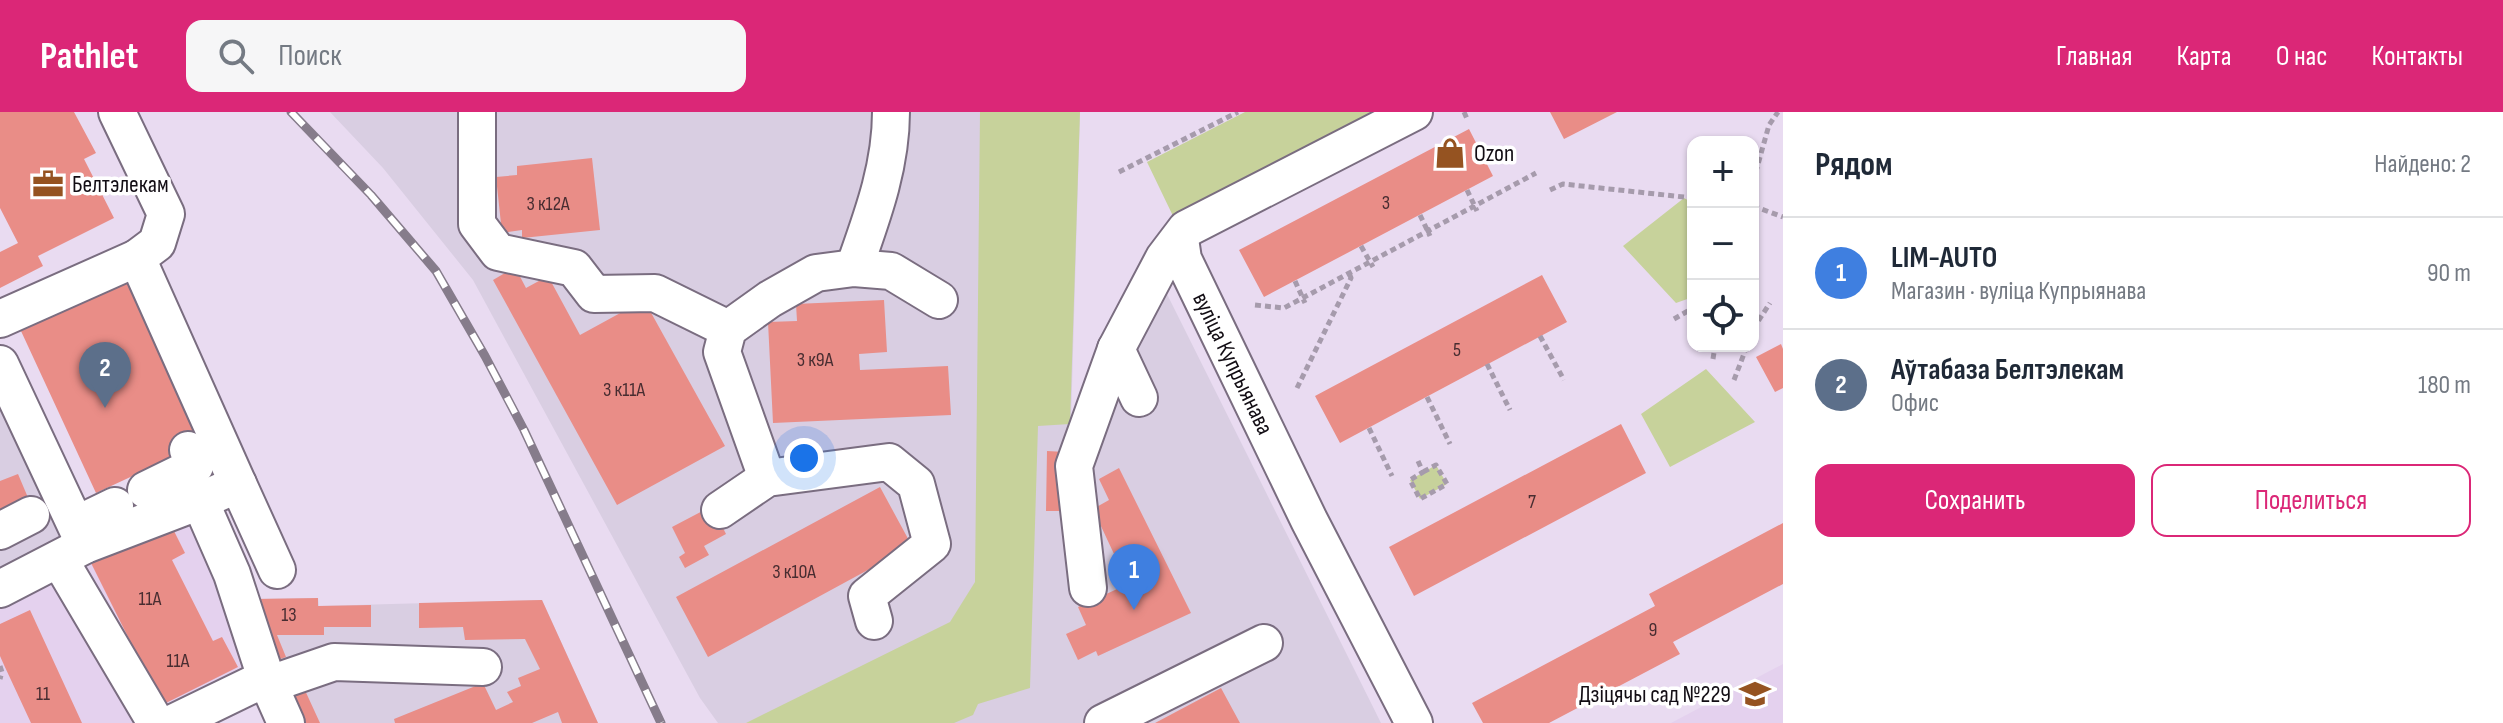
<!DOCTYPE html>
<html lang="ru">
<meta charset="utf-8">
<style>
:root{--surface:#fff;--page:#f6f6f7;--text:#1f2937;--muted:#747a83;--line:#e0e1e3;--accent:#db2777}
body{margin:0;font-family:"Sofia Sans Condensed",sans-serif;background:var(--page);color:var(--text)}
.controls{position:absolute;right:24px;top:24px;display:grid;overflow:hidden;border-radius:16px;box-shadow:0 2px 6px #0004}
.controls button{width:72px;height:72px;display:grid;place-items:center;padding:0;border:0;border-bottom:2px solid var(--line);background:var(--surface);color:var(--text);font:40px sans-serif}
.you{position:absolute;left:804px;top:346px;width:28px;height:28px;margin:-20px;border:6px solid #fff;border-radius:50%;background:#1a73e8;box-shadow:0 0 0 12px #1a73e833}
.badge{display:grid;place-items:center;width:52px;height:52px;border-radius:50%;background:var(--accent);color:#fff;font-size:26px;font-weight:700}
.pin{position:absolute;translate:-50% -66px;filter:drop-shadow(0 2px 4px #0008)}
.pin::after{content:'';position:absolute;top:42px;width:28px;height:24px;background:inherit;clip-path:polygon(0 0,100% 0,50% 100%)}
.list{margin:0;padding:0;list-style:none}
h2{display:flex;justify-content:space-between;align-items:center;height:104px;margin:0;padding:0 32px;font-size:34px}
h2 small{font-size:26px;font-weight:400;color:var(--muted)}
.list li{display:grid;grid-template-columns:52px 1fr auto;gap:24px;align-items:center;box-sizing:border-box;height:112px;padding:0 32px;border-top:2px solid var(--line)}
.list b{display:block;font-size:30px;white-space:nowrap}
.list p{margin:0;font-size:26px;white-space:nowrap;color:var(--muted)}
.list em{font-size:26px;font-style:normal;color:var(--muted)}
.actions{display:flex;gap:16px;padding:24px 32px}
.actions a{flex:1;padding:18px 0;border:2px solid var(--accent);border-radius:16px;text-align:center;font-size:28px;color:var(--accent)}
.actions .main{background:var(--accent);color:#fff}
.icon{flex:none;width:44px;height:44px;fill:none;stroke:currentColor;stroke-width:2;stroke-linecap:round;stroke-linejoin:round}
.map{position:relative;flex:none;width:1783px;height:611px;overflow:hidden}
header{display:flex;align-items:center;gap:48px;box-sizing:border-box;height:112px;padding:0 40px;background:var(--accent);color:#fff}
header strong{font-size:38px}
nav{display:flex;gap:44px;margin-inline-start:auto;font-size:28px}
.search{width:560px;height:72px;background:var(--page);display:flex;align-items:center;gap:20px;box-sizing:border-box;padding:0 28px;border-radius:16px;color:var(--muted);font-size:30px}
main{display:flex}
aside{flex:1;background:var(--surface)}
.map>svg:first-child{display:block}
.built{fill:#e4d1ee}
.industrial{fill:#d9cee2}
.green{fill:#c7d29b}
.building{fill:#e98d87}
.lines{fill:none;stroke-linecap:round;stroke-linejoin:round}
.minor-casing{stroke:#7a6d80;stroke-width:40}
.path{stroke:#a69bac;stroke-width:5;stroke-dasharray:6 4;stroke-linecap:butt}
.minor{stroke:#fff;stroke-width:36}
.rail-casing{stroke:#867c8b;stroke-width:9}
.rail{stroke:#fff;stroke-width:6;stroke-dasharray:18;stroke-linecap:butt}
.labels{text-anchor:middle;dominant-baseline:central;stroke-width:7;stroke-linejoin:round;paint-order:stroke}
.number-label{font-size:20px;fill:#482d31}
.poi-label{font-size:24px;fill:#120d14;stroke:#fff;text-anchor:start}
.street-label{font-size:24px;fill:#120d14;stroke:#fff}
</style>
<header>
<strong>Pathlet</strong>
<div class="search"><svg class="icon" aria-label="search" viewBox="0 0 24 24"><circle cx="10" cy="10" r="6"/><path d="M15 15l6 6"/></svg>Поиск</div>
<nav><a>Главная</a><a>Карта</a><a>О нас</a><a>Контакты</a></nav>
</header>
<main>
<div class="map">
<svg width="1783" height="611" viewBox="0 0 1783 611">
<rect width="100%" height="100%" fill="#e9dbf1"/>
<path class="built" d="M 171,374 L 266,579 L 198,611 L 0,611 L 0,460 Z
M 1783,552 L 1783,611 L 1671,611 Z"/>
<path class="industrial" d="M 330,0 L 1080,0 L 1071,309 L 1145,138 L 1381,611 L 718,611 L 700,586 L 473,168 L 383,56 Z
M 0,283 L 64,424 L 0,457 Z
M 318,486 L 319,494 L 542,488 L 598,611 L 295,611 L 253,487 Z"/>
<path class="green" d="M 980,0 L 1080,0 L 1070,312 L 1038,314 L 1030,576 L 978,592 L 973,603 L 954,611 L 746,611 L 950,510 L 975,470 Z
M 1245,0 L 1398,0 L 1179,110 L 1173,104 L 1147,50 Z
M 1684,86 L 1693,91 L 1693,185 L 1676,191 L 1623,134 Z
M 1706,257 L 1755,310 L 1670,355 L 1641,302 Z
M 1436,353 L 1447,372 L 1420,387 L 1410,368 Z"/>
<path class="building" d="M 0,0 L 74,0 L 96,41 L 84,47 L 114,106 L 38,144 L 43,154 L 0,176 L 0,140 L 18,131 L 0,96 Z
M 1550,0 L 1617,0 L 1564,27 Z
M 1469,17 L 1493,64 L 1264,185 L 1239,138 Z
M 592,46 L 600,118 L 522,126 L 522,118 L 502,121 L 496,65 L 517,63 L 517,54 Z
M 515,155 L 526,176 L 548,164 L 580,223 L 644,188 L 725,334 L 617,393 L 493,168 Z
M 1542,163 L 1567,210 L 1340,331 L 1315,284 Z
M 132,167 L 208,329 L 96,381 L 21,219 Z
M 884,188 L 887,240 L 859,242 L 860,258 L 948,254 L 951,303 L 773,311 L 768,210 L 797,209 L 796,192 Z
M 1781,232 L 1783,237 L 1783,276 L 1775,280 L 1756,245 Z
M 1621,312 L 1646,361 L 1414,484 L 1389,435 Z
M 1047,339 L 1065,340 L 1064,399 L 1046,399 Z
M 1119,356 L 1191,501 L 1098,544 L 1096,539 L 1078,548 L 1066,522 L 1086,513 L 1078,495 L 1128,472 L 1093,397 L 1109,388 L 1099,367 Z
M 18,362 L 29,388 L 0,399 L 0,369 Z
M 880,375 L 912,434 L 708,545 L 676,485 Z
M 712,394 L 726,422 L 704,434 L 709,443 L 685,456 L 679,445 L 685,441 L 672,415 Z
M 169,409 L 185,441 L 172,448 L 213,529 L 222,525 L 238,555 L 162,593 L 90,449 Z
M 1783,411 L 1783,472 L 1673,530 L 1680,542 L 1549,611 L 1483,611 L 1472,591 L 1655,494 L 1649,482 Z
M 318,486 L 318,494 L 371,493 L 371,515 L 324,515 L 324,523 L 277,523 L 286,545 L 269,551 L 253,487 Z
M 542,488 L 598,611 L 562,611 L 558,600 L 532,611 L 395,611 L 394,607 L 483,571 L 496,598 L 513,590 L 507,580 L 521,574 L 518,566 L 540,557 L 525,527 L 465,528 L 463,515 L 419,516 L 419,491 Z
M 30,498 L 82,611 L 31,611 L 4,553 L 0,544 L 0,512 Z
M 303,574 L 320,611 L 295,611 L 282,584 Z
M 1221,576 L 1240,611 L 1155,611 Z"/>
<g class="lines">
<defs>
<g id="minor">
<path d="M 477,0 L 477,112 L 498,140 L 574,156 L 594,182 L 655,181 L 728,217"/>
<path id="s1" d="M 1180,127 L 1183,147 L 1309,408 L 1414,611"/>
<path d="M 854,156 C 872,105 891,55 891,0"/>
<path d="M 0,207 L 137,146"/>
<path d="M 1116,237 L 1139,286"/>
<path d="M 0,252 L 85,433"/>
<path d="M 767,366 L 722,240 L 728,217 L 770,187 L 816,161 L 854,156 L 891,159 L 939,188"/>
<path d="M 238,372 L 277,458"/>
<path d="M 146,378 L 195,354 L 188,338"/>
<path d="M 200,389 L 232,462 L 266,566 L 276,570 L 334,550 L 483,555"/>
<path d="M 720,398 L 767,366 L 889,350 L 916,372 L 932,432 L 867,484 L 874,509"/>
<path d="M 0,419 L 31,403"/>
<path d="M 85,432 L 84,409 L 115,394"/>
<path d="M 59,447 L 156,611"/>
<path d="M 1088,476 L 1074,354 L 1116,237 L 1164,146 L 1186,117 L 1414,0"/>
<path d="M 0,477 L 85,433 L 200,389 L 238,372 L 137,146 L 157,131 L 166,102 L 117,0"/>
<path d="M 173,611 L 266,566 L 286,611"/>
<path d="M 1103,611 L 1264,531"/>
</g>
</defs>
<use href="#minor" class="minor-casing"/>
<path class="path" d="M 1464,0 L 1468,9
M 1119,60 L 1238,0
M 1753,70 L 1769,13 L 1778,0
M 1467,78 L 1477,99
M 1550,78 L 1563,72 L 1693,86
M 1753,94 L 1783,105
M 1420,103 L 1430,124
M 1361,134 L 1373,155
M 1295,169 L 1305,191
M 1255,193 L 1284,196 L 1536,61
M 1674,207 L 1693,196
M 1753,217 L 1770,191
M 1540,224 L 1564,268
M 1713,247 L 1715,234
M 1487,252 L 1510,298
M 1734,268 L 1747,234
M 1297,276 L 1351,166 L 1349,161
M 1427,285 L 1450,332
M 1369,316 L 1392,364
M 1418,349 L 1423,360 L 1410,368 L 1420,387 L 1447,372 L 1436,353 L 1423,360
M 0,554 L 2,560 L 0,567"/>
<use href="#minor" class="minor"/>
<defs>
<path id="rail" d="M 291,0 L 371,83 L 436,159 L 485,244 L 524,318 L 661,611"/>
</defs>
<use href="#rail" class="rail-casing"/>
<use href="#rail" class="rail"/>
</g>
<defs>
<symbol id="shop-bare" viewBox="-9 -9 18 18"><path d="M-5-2.5h2.3a2.7 3.5 0 0 1 5.4 0H5L5.5 6h-11ZM-1.5-2.5h3a1.5 2.3 0 0 0-3 0Z" fill="#955321" stroke="#fff" stroke-width="2.5" paint-order="stroke"/></symbol>
<symbol id="office-bare" viewBox="-9 -9 18 18"><path d="M-6-3h4V-5.5h4V-3h4V5H-6ZM-1-4.5V-3h2v-1.5ZM-6 0V1H6V0Z" fill="#955321" stroke="#fff" stroke-width="2.5" paint-order="stroke"/></symbol>
<symbol id="school-bare" viewBox="-9 -9 18 18"><path d="M0-5L7-2L0 1L-7-2ZM-4 1L0 2.5L4 1V4Q0 6-4 4Z" fill="#955321" stroke="#fff" stroke-width="2.5" paint-order="stroke"/></symbol>
</defs>
<g fill-rule="evenodd">
<use href="#shop-bare" x="1428" y="19" width="44" height="44"/>
<use href="#office-bare" x="26" y="50" width="44" height="44"/>
<use href="#school-bare" x="1733" y="560" width="44" height="44"/>
</g>
<g class="labels">
<g class="number-label">
<text x="1386" y="91">3</text>
<text x="548" y="92">3 к12А</text>
<text x="1457" y="238">5</text>
<text x="815" y="248">3 к9А</text>
<text x="624" y="278">3 к11А</text>
<text x="1532" y="390">7</text>
<text x="794" y="460">3 к10А</text>
<text x="150" y="487">11А</text>
<text x="289" y="503">13</text>
<text x="1653" y="518">9</text>
<text x="178" y="549">11А</text>
<text x="43" y="582">11</text>
</g>
<g class="poi-label">
<text x="1474" y="41">Ozon</text>
<text x="72" y="72">Белтэлекам</text>
<text x="1731" y="582" text-anchor="end">Дзіцячы сад №229</text>
</g>
<g class="street-label">
<text stroke="none"><textPath href="#s1" startOffset="136">вуліца Купрыянава</textPath></text>
</g>
</g>
</svg>
<div class="controls">
<button>+</button>
<button>−</button>
<button><svg class="icon" aria-label="locate" viewBox="0 0 24 24"><circle cx="12" cy="12" r="6"/><path d="M12 2v4M12 18v4M2 12h4M18 12h4"/></svg></button>
</div>
<div class="you"></div>
<div class="pin badge" style="left:1134px;top:498px;background:#3f7fe0">1</div>
<div class="pin badge" style="left:105px;top:296px;background:#5c6f8a">2</div>
</div>
<aside>
<h2>Рядом<small>Найдено: 2</small></h2>
<ul class="list">
<li><span class="badge" style="background:#3f7fe0">1</span><div><b>LIM-AUTO</b><p>Магазин · вуліца Купрыянава</p></div><em>90 m</em></li>
<li><span class="badge" style="background:#5c6f8a">2</span><div><b>Аўтабаза Белтэлекам</b><p>Офис</p></div><em>180 m</em></li>
</ul>
<div class="actions"><a class="main">Сохранить</a><a>Поделиться</a></div>
</aside>
</main>
